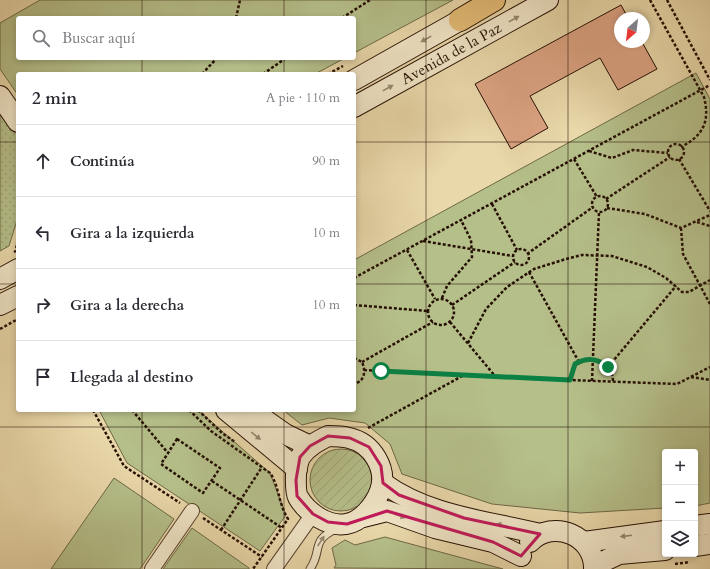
<!DOCTYPE html>
<html lang="es">
<meta charset="utf-8">
<style>
:root{--surface:#fff;--page:#f7f7f7;--text:#2b2b33;--muted:#7c7c81;--line:#e1e1e2}
body{margin:0;font-family:Cardo,serif;background:var(--page);color:var(--text)}
.controls{position:absolute;right:12px;bottom:12px;display:grid;overflow:hidden;border-radius:4px;box-shadow:0 2px 6px #0003}
.controls button{width:36px;height:36px;display:grid;place-items:center;padding:0;border:0;border-bottom:1px solid var(--line);background:var(--surface);color:var(--text);font:20px sans-serif}
.compass{position:absolute;left:614px;top:12px;width:36px;height:36px;border-radius:50%;background:var(--surface);box-shadow:0 2px 6px #0003;rotate:208deg}
.stop{position:absolute;width:12px;height:12px;margin:-9px;border:3px solid #0b8043;border-radius:50%;background:#fff}
.stop.end{background:#0b8043;border-color:#fff;box-shadow:0 1px 4px #0008}
.list{margin:0;padding:0;list-style:none}
h2{display:flex;justify-content:space-between;align-items:center;height:52px;margin:0;padding:0 16px;font-size:17px}
h2 small{font-size:13px;font-weight:400;color:var(--muted)}
.list li{display:grid;grid-template-columns:26px 1fr auto;gap:12px;align-items:center;box-sizing:border-box;height:72px;padding:0 16px;border-top:1px solid var(--line)}
.list b{display:block;font-size:15px;white-space:nowrap}
.list em{font-size:13px;font-style:normal;color:var(--muted)}
.icon{flex:none;width:22px;height:22px;fill:none;stroke:currentColor;stroke-width:2;stroke-linecap:round;stroke-linejoin:round}
.map{position:relative;flex:none;width:710px;height:569px;overflow:hidden}
.search{position:absolute;background:var(--surface);box-shadow:0 2px 6px #0003;left:16px;top:16px;width:340px;height:44px;display:flex;align-items:center;gap:10px;box-sizing:border-box;padding:0 14px;border-radius:4px;color:var(--muted);font-size:15px}
.panel{position:absolute;background:var(--surface);box-shadow:0 2px 6px #0003;left:16px;top:72px;width:340px;height:340px;border-radius:4px}
.map>svg:first-child{display:block}
.grass{fill:url(#grass-dots);stroke:#6e6846}
.park{fill:#b5bf8a;stroke:#6e6846}
.garden{fill:url(#garden-furrows);stroke:#6e6846}
.building{fill:#dba282;stroke:#261003}
.lines{fill:none;stroke-linecap:round;stroke-linejoin:round}
.lane-casing{stroke:#57422d;stroke-width:9}
.street-casing{stroke:#57422d;stroke-width:16}
.secondary-casing{stroke:#261003;stroke-width:22}
.highway-casing{stroke:#261003;stroke-width:24}
.path{stroke:#261003;stroke-width:2.5;stroke-dasharray:3 2;stroke-linecap:butt}
.lane{stroke:#f1e6c8;stroke-width:7}
.street{stroke:#f1e6c8;stroke-width:14}
.secondary{stroke:#f1e6c8;stroke-width:20}
.highway{stroke:#e4bc75;stroke-width:22}
.oneway{fill:#96866f}
.route{stroke:#0b8043;stroke-width:5}
.marked{fill:none;stroke:#c2185b;stroke-width:3;stroke-linejoin:round}
.grid{fill:none;stroke:#261003;stroke-width:1;stroke-opacity:0.55}
.labels{text-anchor:middle;dominant-baseline:central;stroke-width:3;stroke-linejoin:round;paint-order:stroke}
.street-label{font-size:15px;fill:#261003;stroke:#f1e6c8}
</style>
<div class="map">
<svg width="710" height="569" viewBox="0 0 710 569">
<defs>
<pattern id="grass-dots" width="8" height="8" patternUnits="userSpaceOnUse"><rect width="8" height="8" fill="#b5bf8a"/><path d="M2 2h.1M6 6h.1" fill="none" stroke="#9ca375" stroke-width="1.8" stroke-linecap="round"/></pattern>
<pattern id="garden-furrows" width="10" height="10" patternUnits="userSpaceOnUse"><rect width="10" height="10" fill="#b5bf8a"/><path d="M-1 1l2-2M0 10L10 0M9 11l2-2" fill="none" stroke="#9ca375"/></pattern>
</defs>
<rect width="100%" height="100%" fill="#e9d8aa"/>
<filter id="stains"><feTurbulence type="fractalNoise" baseFrequency=".005" numOctaves="4"/><feColorMatrix values="0 0 0 0 .2 0 0 0 0 .09 0 0 0 0 .02 0 0 0 .5 -.17"/></filter>
<radialGradient id="worn" r=".72"><stop offset=".6" stop-color="#630" stop-opacity="0"/><stop offset="1" stop-color="#630" stop-opacity=".3"/></radialGradient>
<path class="grass" d="M 0,107 L 18,126 L 18,217 L 9,246 L 0,251 Z"/>
<path class="park" d="M 40,0 L 453,0 L 354,53 L 354,18 L 18,18 L 18,58 L 345,58 L 315,74 L 18,74 L 18,95 L 0,69 L 0,23 Z
M 696,73 L 710,99 L 710,503 L 695,506 L 695,452 L 665,452 L 665,508 L 580,513 L 492,504 L 402,474 L 390,444 L 365,423 L 329,418 L 302,425 L 283,410 L 354,410 L 354,260 Z
M 99,410 L 198,410 L 270,473 L 286,515 L 260,551 L 127,463 Z
M 114,478 L 174,519 L 140,569 L 51,569 Z
M 192,528 L 249,568 L 249,569 L 163,569 Z
M 385,537 L 503,569 L 334,568 L 336,565 L 332,548 L 345,540 L 355,545 Z"/>
<path class="garden" d="M310 480a31 31 0 1 1 62 0a31 31 0 1 1-62 0Z"/>
<path class="building" d="M 621,5 L 628,18 L 620,18 L 620,42 L 642,42 L 657,69 L 618,90 L 600,58 L 530,96 L 548,128 L 511,149 L 475,84 Z"/>
<g class="lines">
<defs>
<path id="lane" d="M 310,569 C 323,550 310,541 336,529"/>
<path id="street" d="M 152,569 L 192,511
M 274,569 L 313,514"/>
<g id="secondary">
<path d="M 354,80 L 473,13"/>
<path d="M 0,96 L 18,122"/>
<path id="s1" d="M 354,107 L 548,0"/>
<path d="M 0,279 L 18,269"/>
<path d="M 0,305 L 18,296"/>
<path d="M 226,410 L 297,469"/>
<path d="M 251,410 L 285,434 L 310,446"/>
<path d="M 328,436 C 335,436 342,436 349,438 C 372,443 388,469 380,491 C 375,505 361,522 346,524 C 328,527 307,513 298,497 C 295,491 296,480 296,473 C 297,468 298,460 301,456 C 308,446 318,441 328,436 Z"/>
<path d="M 383,483 C 428,516 487,521 540,534"/>
<path d="M 363,517 L 387,511 L 435,528 L 493,542 L 521,556"/>
<path d="M 695,526 L 710,524"/>
<path d="M 530,542 C 553,518 595,536 594,569"/>
<path d="M 584,542 L 665,531"/>
<path d="M 695,546 L 710,544"/>
<path d="M 594,566 L 619,554 L 665,550"/>
</g>
<path id="highway" d="M 460,20 L 494,0"/>
</defs>
<use href="#lane" class="lane-casing"/>
<use href="#street" class="street-casing"/>
<use href="#secondary" class="secondary-casing"/>
<use href="#highway" class="highway-casing"/>
<path class="path" d="M 650,0 L 704,97 C 710,121 704,135 681,147
M 667,0 L 710,80
M 236,18 L 240,0
M 342,18 L 370,0
M 202,74 L 217,58
M 263,74 L 286,58
M 328,74 L 343,66
M668 152a8 8 0 1 1 16 0a8 8 0 1 1-16 0Z
M 589,151 L 612,158 L 633,150 L 668,153
M 574,159 L 597,197
M 679,159 L 710,211
M592 204a8 8 0 1 1 16 0a8 8 0 1 1-16 0Z
M 606,199 L 670,157
M 492,204 L 517,250
M 607,208 L 645,214 L 681,228 L 710,215
M 697,222 L 710,226
M 681,228 L 683,254 L 710,304
M 423,241 L 513,256
M513 257a8 8 0 1 1 16 0a8 8 0 1 1-16 0Z
M 407,250 L 435,299
M 14,252 L 16,251 L 18,236
M 527,254 L 593,207
M 529,272 L 579,362
M 354,278 L 710,85
M 442,298 L 447,286 L 472,257 L 471,240 L 461,220
M428 312a13 13 0 1 1 26 0a13 13 0 1 1-26 0Z
M 354,305 L 428,311
M 452,305 L 515,262
M 450,322 L 495,376
M 0,329 L 18,319
M 468,343 L 486,309 L 507,287 L 534,269 L 566,259 L 582,255 L 612,256 L 647,267 L 666,278 L 682,292 L 689,292 L 710,280
M 354,358 L 362,362 C 366,371 365,381 354,384
M 362,362 L 433,322
M 608,367 L 676,286
M 364,370 L 570,380
M 691,377 L 710,380
M 592,381 L 599,212
M 613,381 C 612,360 592,354 575,365 L 570,380 L 677,384 L 710,367
M 93,410 L 124,466 L 180,503
M 132,410 L 168,453
M 189,410 L 211,431 L 270,473 C 279,485 278,503 288,519 L 253,569
M 198,410 L 222,433 L 235,442
M 368,428 L 464,375
M 177,439 L 220,468 L 203,493 L 161,464 Z
M 212,481 L 282,528
M 203,518 L 262,557
M 221,530 L 262,467
M 675,564 L 690,562"/>
<use href="#lane" class="lane"/>
<use href="#street" class="street"/>
<use href="#secondary" class="secondary"/>
<use href="#highway" class="highway"/>
</g>
<defs><path id="oneway-solid" d="M-6-.8H1V-3.2L6.5 0L1 3.2V.8H-6Z"/></defs>
<g class="oneway">
<use href="#oneway-solid" transform="translate(514 19) rotate(-29)"/>
<use href="#oneway-solid" transform="translate(426 39) rotate(151)"/>
<use href="#oneway-solid" transform="translate(388 88) rotate(-29)"/>
<use href="#oneway-solid" transform="translate(256 436) rotate(39)"/>
<use href="#oneway-solid" transform="translate(400 516) rotate(19)"/>
<use href="#oneway-solid" transform="translate(502 525) rotate(-166)"/>
<use href="#oneway-solid" transform="translate(626 536) rotate(173)"/>
<use href="#oneway-solid" transform="translate(321 541) rotate(-57)"/>
</g>
<g class="lines">
<path class="route" d="M 381,371 L 570,380 L 575,364 C 587,357 597,358 608,367"/>
</g>
<path class="marked" d="M 328,436 L 350,438 L 369,447 L 381,466 L 383,483 L 399,495 L 464,518 L 540,534 L 521,556 L 493,542 L 387,511 L 347,524 L 328,522 L 313,514 L 297,496 L 296,480 L 300,457 L 310,446 Z"/>
<path class="grid" d="M 142,0 L 142,18M 284,0 L 284,18M 426,0 L 426,569M 568,0 L 568,569M 142,58 L 142,74M 284,58 L 284,74M 0,142 L 18,142M 354,142 L 710,142M 0,284 L 18,284M 354,284 L 710,284M 142,410 L 142,569M 284,410 L 284,569M 0,427 L 710,427"/>
<g class="labels">
<g class="street-label">
<text stroke="none"><textPath href="#s1" startOffset="111">Avenida de la Paz</textPath></text>
</g>
</g>
<rect width="100%" height="100%" filter="url(#stains)"/>
<rect width="100%" height="100%" fill="url(#worn)"/>
</svg>
<div class="controls">
<button>+</button>
<button>−</button>
<button><svg class="icon" aria-label="layers" viewBox="0 0 24 24"><path d="M12 4l9 5-9 5-9-5zM3 14l9 5 9-5"/></svg></button>
</div>
<svg class="compass" viewBox="-18 -18 36 36"><path d="M0-13l5 13h-10z" fill="#e53935"/><path d="M0 13l5-13h-10z" fill="#7c7c81"/></svg>
<div class="stop" style="left:381px;top:371px"></div>
<div class="stop end" style="left:608px;top:367px"></div>
<div class="search"><svg class="icon" aria-label="search" viewBox="0 0 24 24"><circle cx="10" cy="10" r="6"/><path d="M15 15l6 6"/></svg>Buscar aquí</div>
<section class="panel">
<h2>2 min<small>A pie · 110 m</small></h2>
<ul class="list">
<li><svg class="icon" aria-label="ahead" viewBox="0 0 24 24"><path d="M12 20V5M6 11l6-6 6 6"/></svg><div><b>Continúa</b></div><em>90 m</em></li>
<li><svg class="icon" aria-label="left" viewBox="0 0 24 24"><path d="M17 20v-9H6M10 6l-5 5 5 5"/></svg><div><b>Gira a la izquierda</b></div><em>10 m</em></li>
<li><svg class="icon" aria-label="right" viewBox="0 0 24 24"><path d="M7 20v-9h11M14 6l5 5-5 5"/></svg><div><b>Gira a la derecha</b></div><em>10 m</em></li>
<li><svg class="icon" aria-label="arrive" viewBox="0 0 24 24"><path d="M6 21V4h12l-3 4 3 4H6"/></svg><div><b>Llegada al destino</b></div></li>
</ul>
</section>
</div>
